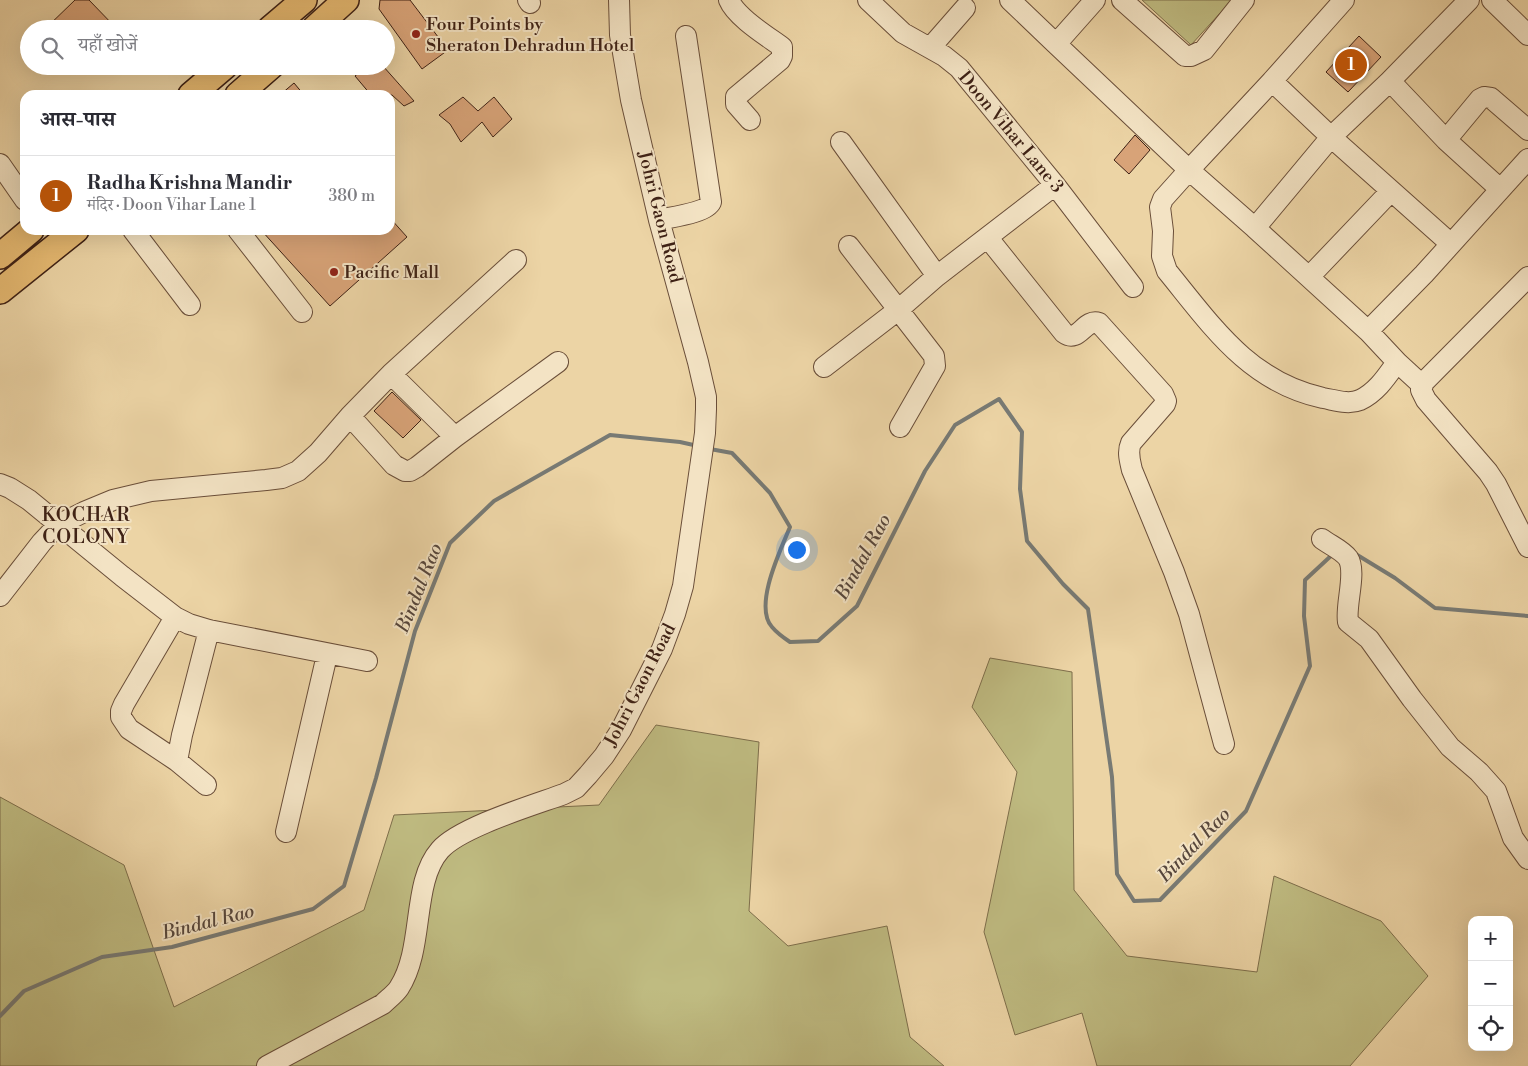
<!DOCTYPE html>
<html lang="hi">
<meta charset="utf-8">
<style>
:root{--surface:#fff;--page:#f2f2f3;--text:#2b2b33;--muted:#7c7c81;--line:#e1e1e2;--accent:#b45309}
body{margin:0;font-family:"Libre Bodoni","Noto Serif Devanagari",serif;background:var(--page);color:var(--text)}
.controls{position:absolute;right:15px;bottom:15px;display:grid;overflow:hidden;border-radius:10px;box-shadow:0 5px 20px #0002}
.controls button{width:45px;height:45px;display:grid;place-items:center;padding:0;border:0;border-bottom:1px solid var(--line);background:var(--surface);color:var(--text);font:25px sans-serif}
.you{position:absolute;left:796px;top:549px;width:18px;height:18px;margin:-12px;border:4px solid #fff;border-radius:50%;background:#1a73e8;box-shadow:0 0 0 8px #1a73e833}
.badge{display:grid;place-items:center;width:32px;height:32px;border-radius:50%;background:var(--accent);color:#fff;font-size:16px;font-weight:700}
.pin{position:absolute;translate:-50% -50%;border:2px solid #fff;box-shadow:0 1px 5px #0006}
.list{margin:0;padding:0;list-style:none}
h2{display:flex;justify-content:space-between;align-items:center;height:65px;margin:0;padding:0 20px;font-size:21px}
h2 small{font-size:16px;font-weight:400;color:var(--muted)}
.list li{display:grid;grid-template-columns:32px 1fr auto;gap:15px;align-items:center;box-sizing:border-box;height:80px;padding:0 20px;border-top:1px solid var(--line)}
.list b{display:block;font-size:19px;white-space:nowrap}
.list p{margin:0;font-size:16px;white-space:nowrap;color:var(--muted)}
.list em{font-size:16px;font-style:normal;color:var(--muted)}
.icon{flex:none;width:28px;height:28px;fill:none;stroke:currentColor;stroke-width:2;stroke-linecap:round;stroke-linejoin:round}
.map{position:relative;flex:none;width:1528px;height:1066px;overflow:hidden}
.search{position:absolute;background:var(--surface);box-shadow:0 5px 20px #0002;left:20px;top:20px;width:375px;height:55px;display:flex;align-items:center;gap:12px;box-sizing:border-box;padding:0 18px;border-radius:28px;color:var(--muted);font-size:19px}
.panel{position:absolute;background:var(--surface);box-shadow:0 5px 20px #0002;left:20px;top:90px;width:375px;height:145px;border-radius:15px}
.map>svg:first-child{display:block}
.green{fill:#bfbb81;stroke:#7e6e4b}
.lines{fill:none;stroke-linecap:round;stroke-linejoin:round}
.stream{stroke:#787a74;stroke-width:4}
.building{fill:#d8a378;stroke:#3e2115}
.minor-casing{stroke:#6a4e39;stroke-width:22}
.major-casing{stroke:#3e2115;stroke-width:28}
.minor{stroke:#f3e3c4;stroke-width:20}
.major{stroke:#e6ba72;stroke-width:25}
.poi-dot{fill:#8f2418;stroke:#f3e3c4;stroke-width:2}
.labels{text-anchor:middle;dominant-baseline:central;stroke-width:4;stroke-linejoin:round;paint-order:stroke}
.poi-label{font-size:18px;fill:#3e2115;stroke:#f3e3c4;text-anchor:start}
.street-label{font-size:18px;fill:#3e2115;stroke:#f3e3c4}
.neighbourhood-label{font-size:19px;letter-spacing:1px;fill:#3e2115;stroke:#f3e3c4}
.water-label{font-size:19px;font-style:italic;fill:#56463c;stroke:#f3e3c4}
</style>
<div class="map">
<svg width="1528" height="1066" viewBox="0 0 1528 1066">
<rect width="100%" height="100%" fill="#ecd4a5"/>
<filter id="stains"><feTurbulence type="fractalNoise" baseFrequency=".004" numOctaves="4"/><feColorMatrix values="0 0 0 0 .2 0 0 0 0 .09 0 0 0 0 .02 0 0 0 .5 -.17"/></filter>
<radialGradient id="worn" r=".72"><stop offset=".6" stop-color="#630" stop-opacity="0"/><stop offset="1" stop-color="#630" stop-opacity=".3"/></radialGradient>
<path class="green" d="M 1142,0 L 1232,0 L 1191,45 Z
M 990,658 L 1072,672 L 1074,890 L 1127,956 L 1257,972 L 1274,876 L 1381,921 L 1428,976 L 1350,1066 L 1097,1066 L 1082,1013 L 1015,1035 L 984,932 L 1017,772 L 972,707 Z
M 656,725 L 759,742 L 749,911 L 788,946 L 887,926 L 910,1037 L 944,1066 L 0,1066 L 0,797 L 124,865 L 174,1007 L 364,910 L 394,815 L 599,805 Z"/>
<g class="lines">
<path class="stream" d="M 710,449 L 732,453 L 770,493 L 790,527 C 781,549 753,606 772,627 C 777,633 784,638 790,642 L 818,641 L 857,606 L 925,471 L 955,425 L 999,399 L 1022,432 L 1020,489 L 1027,541 L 1063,584 L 1088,609 L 1112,777 L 1117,874 L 1134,901 L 1160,900 L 1246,811 L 1310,666 L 1304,616 L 1305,580 L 1333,554
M 1354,553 L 1395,578 L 1435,608 L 1528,616
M 0,1016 L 24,991 L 102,957 L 172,947 L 313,909 L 344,886 L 376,778 L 415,631 L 450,543 L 494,501 L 610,435 L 680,442 L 698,446"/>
</g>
<path class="building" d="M 75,0 L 89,0 L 117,29 L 45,29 Z
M 380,0 L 410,0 L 448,50 L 422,69 L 379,9 Z
M 1359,36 L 1381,57 L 1348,92 L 1326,72 Z
M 367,66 L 383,66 L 414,101 L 404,106 L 392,95 L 371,95 L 355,76 Z
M 294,83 L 304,95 L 280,95 Z
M 463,97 L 478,111 L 494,97 L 512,119 L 493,137 L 482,122 L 461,142 L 450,124 L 439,115 Z
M 1135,135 L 1150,150 L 1129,174 L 1114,160 Z
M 390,218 L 407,237 L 330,306 L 261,230 L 390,230 Z
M 392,392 L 421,420 L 403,438 L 374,411 Z"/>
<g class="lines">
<defs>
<path id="minor" d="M 528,0 L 530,3
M 729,0 C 736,17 767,36 782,47 L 782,56 L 780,60 L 736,97 L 736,104 L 750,120
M 868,0 L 903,33 L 944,56 L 959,68 L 1055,185 L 1133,287
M 1010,0 L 1056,44
M 1095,0 L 1056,44 L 1189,170 L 1163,199 L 1160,207 L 1163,231 L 1162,256 L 1167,271 C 1212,326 1249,382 1323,398 C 1335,400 1348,405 1360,400 C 1377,392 1387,376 1397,362
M 1122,0 L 1185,56 L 1191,56 L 1204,50 L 1244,0
M 1492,0 L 1528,35
M 930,48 L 965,8
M 1272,81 L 1344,0
M 1390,81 L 1331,137 L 1451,244
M 1446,140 L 1390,81 L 1469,0
M 841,142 L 937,276 L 1055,185
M 0,164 L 25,200
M 1500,189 L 1446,140 L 1480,99 L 1484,97 L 1491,98 L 1528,130
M 659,220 C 671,217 706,213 711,202 L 686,36
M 1255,228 L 1189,170 L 1272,81 L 1331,137 L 1255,228 L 1368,331
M 133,230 L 190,305
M 238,230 L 302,312
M 988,238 L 1064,333 C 1079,344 1084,318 1099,323 L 1163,394 L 1166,401 L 1165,404 L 1131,443 C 1127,452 1130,461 1132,470 L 1174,572 L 1189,614 L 1224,744
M 849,246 L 934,356 L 935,366 L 900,427
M 1309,277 L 1391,191
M 1528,277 L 1424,382 L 1421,390 L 1426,400 L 1488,472 L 1496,484 L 1528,547
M 824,367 L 898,310 L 937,276
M 391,374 L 455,437
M 1422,385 L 1397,362 L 1368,331 L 1424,274 L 1528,159
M 350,416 L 394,465 L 405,471 L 410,471 L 417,467 L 455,437 L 558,362
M 0,484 L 10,488 L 29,500 L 122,576 L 175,617 L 189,624 L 209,630 L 367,661
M 1322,539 C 1330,545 1342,550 1348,558 C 1357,572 1345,605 1348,622 L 1369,639 L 1412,699 L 1450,747 L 1479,772 L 1496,791 L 1513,838 L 1528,859
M 0,596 L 42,542 L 58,525 L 84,512 L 113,500 L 151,491 L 266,480 L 282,478 L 298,471 L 318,453 L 350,416 L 391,374 L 516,260
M 175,617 L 124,704 L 121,711 L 121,717 L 129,729 L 177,761 L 206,785
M 177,761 L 182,735 L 209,630
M 286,832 L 327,655
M 267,1066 L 383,1004 C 388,999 395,994 399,988 C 425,948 411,883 440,850 C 460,827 534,805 564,794 L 576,788 L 588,775 L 604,756 L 621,730 L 662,649 L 675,614 L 683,586 L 705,433 L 706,409 L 706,397 L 698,362 L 659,220 L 631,100 L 620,35 L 619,0"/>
<path id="major" d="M 270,29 L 304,0
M 314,29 L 346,0
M 191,95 L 225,66
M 238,95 L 271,66
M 0,256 L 31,230
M 0,291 L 76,230"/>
</defs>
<use href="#minor" class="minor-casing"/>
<use href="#major" class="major-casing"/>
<use href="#minor" class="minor"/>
<use href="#major" class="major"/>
</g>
<g class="poi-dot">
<circle cx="416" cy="34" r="5"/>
<circle cx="334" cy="272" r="5"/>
</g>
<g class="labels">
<g class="poi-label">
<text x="426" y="24">Four Points by<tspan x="426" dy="21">Sheraton Dehradun Hotel</tspan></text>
<text x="344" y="272">Pacific Mall</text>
</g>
<g class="street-label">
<text transform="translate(1011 132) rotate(50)">Doon Vihar Lane 3</text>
<text transform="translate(660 217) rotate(76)">Johri Gaon Road</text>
<text transform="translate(640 685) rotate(-63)">Johri Gaon Road</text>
</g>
<g class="neighbourhood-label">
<text x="86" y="515">KOCHAR<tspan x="86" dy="22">COLONY</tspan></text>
</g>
<g class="water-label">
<text transform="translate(863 557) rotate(-61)">Bindal Rao</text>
<text transform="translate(419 588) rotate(-68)">Bindal Rao</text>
<text transform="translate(1194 845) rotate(-46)">Bindal Rao</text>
<text transform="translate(208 922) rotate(-14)">Bindal Rao</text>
</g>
</g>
<rect width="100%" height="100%" filter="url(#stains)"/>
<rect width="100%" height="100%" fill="url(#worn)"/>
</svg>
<div class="controls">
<button>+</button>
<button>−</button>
<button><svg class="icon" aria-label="locate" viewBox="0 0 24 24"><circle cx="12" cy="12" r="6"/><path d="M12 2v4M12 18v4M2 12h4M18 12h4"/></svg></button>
</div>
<div class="you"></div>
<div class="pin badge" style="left:1351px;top:65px">1</div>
<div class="search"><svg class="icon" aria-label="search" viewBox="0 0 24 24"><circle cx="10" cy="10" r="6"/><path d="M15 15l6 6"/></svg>यहाँ खोजें</div>
<section class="panel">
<h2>आस-पास<small></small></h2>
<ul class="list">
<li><span class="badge">1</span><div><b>Radha Krishna Mandir</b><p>मंदिर · Doon Vihar Lane 1</p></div><em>380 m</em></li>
</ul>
</section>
</div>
